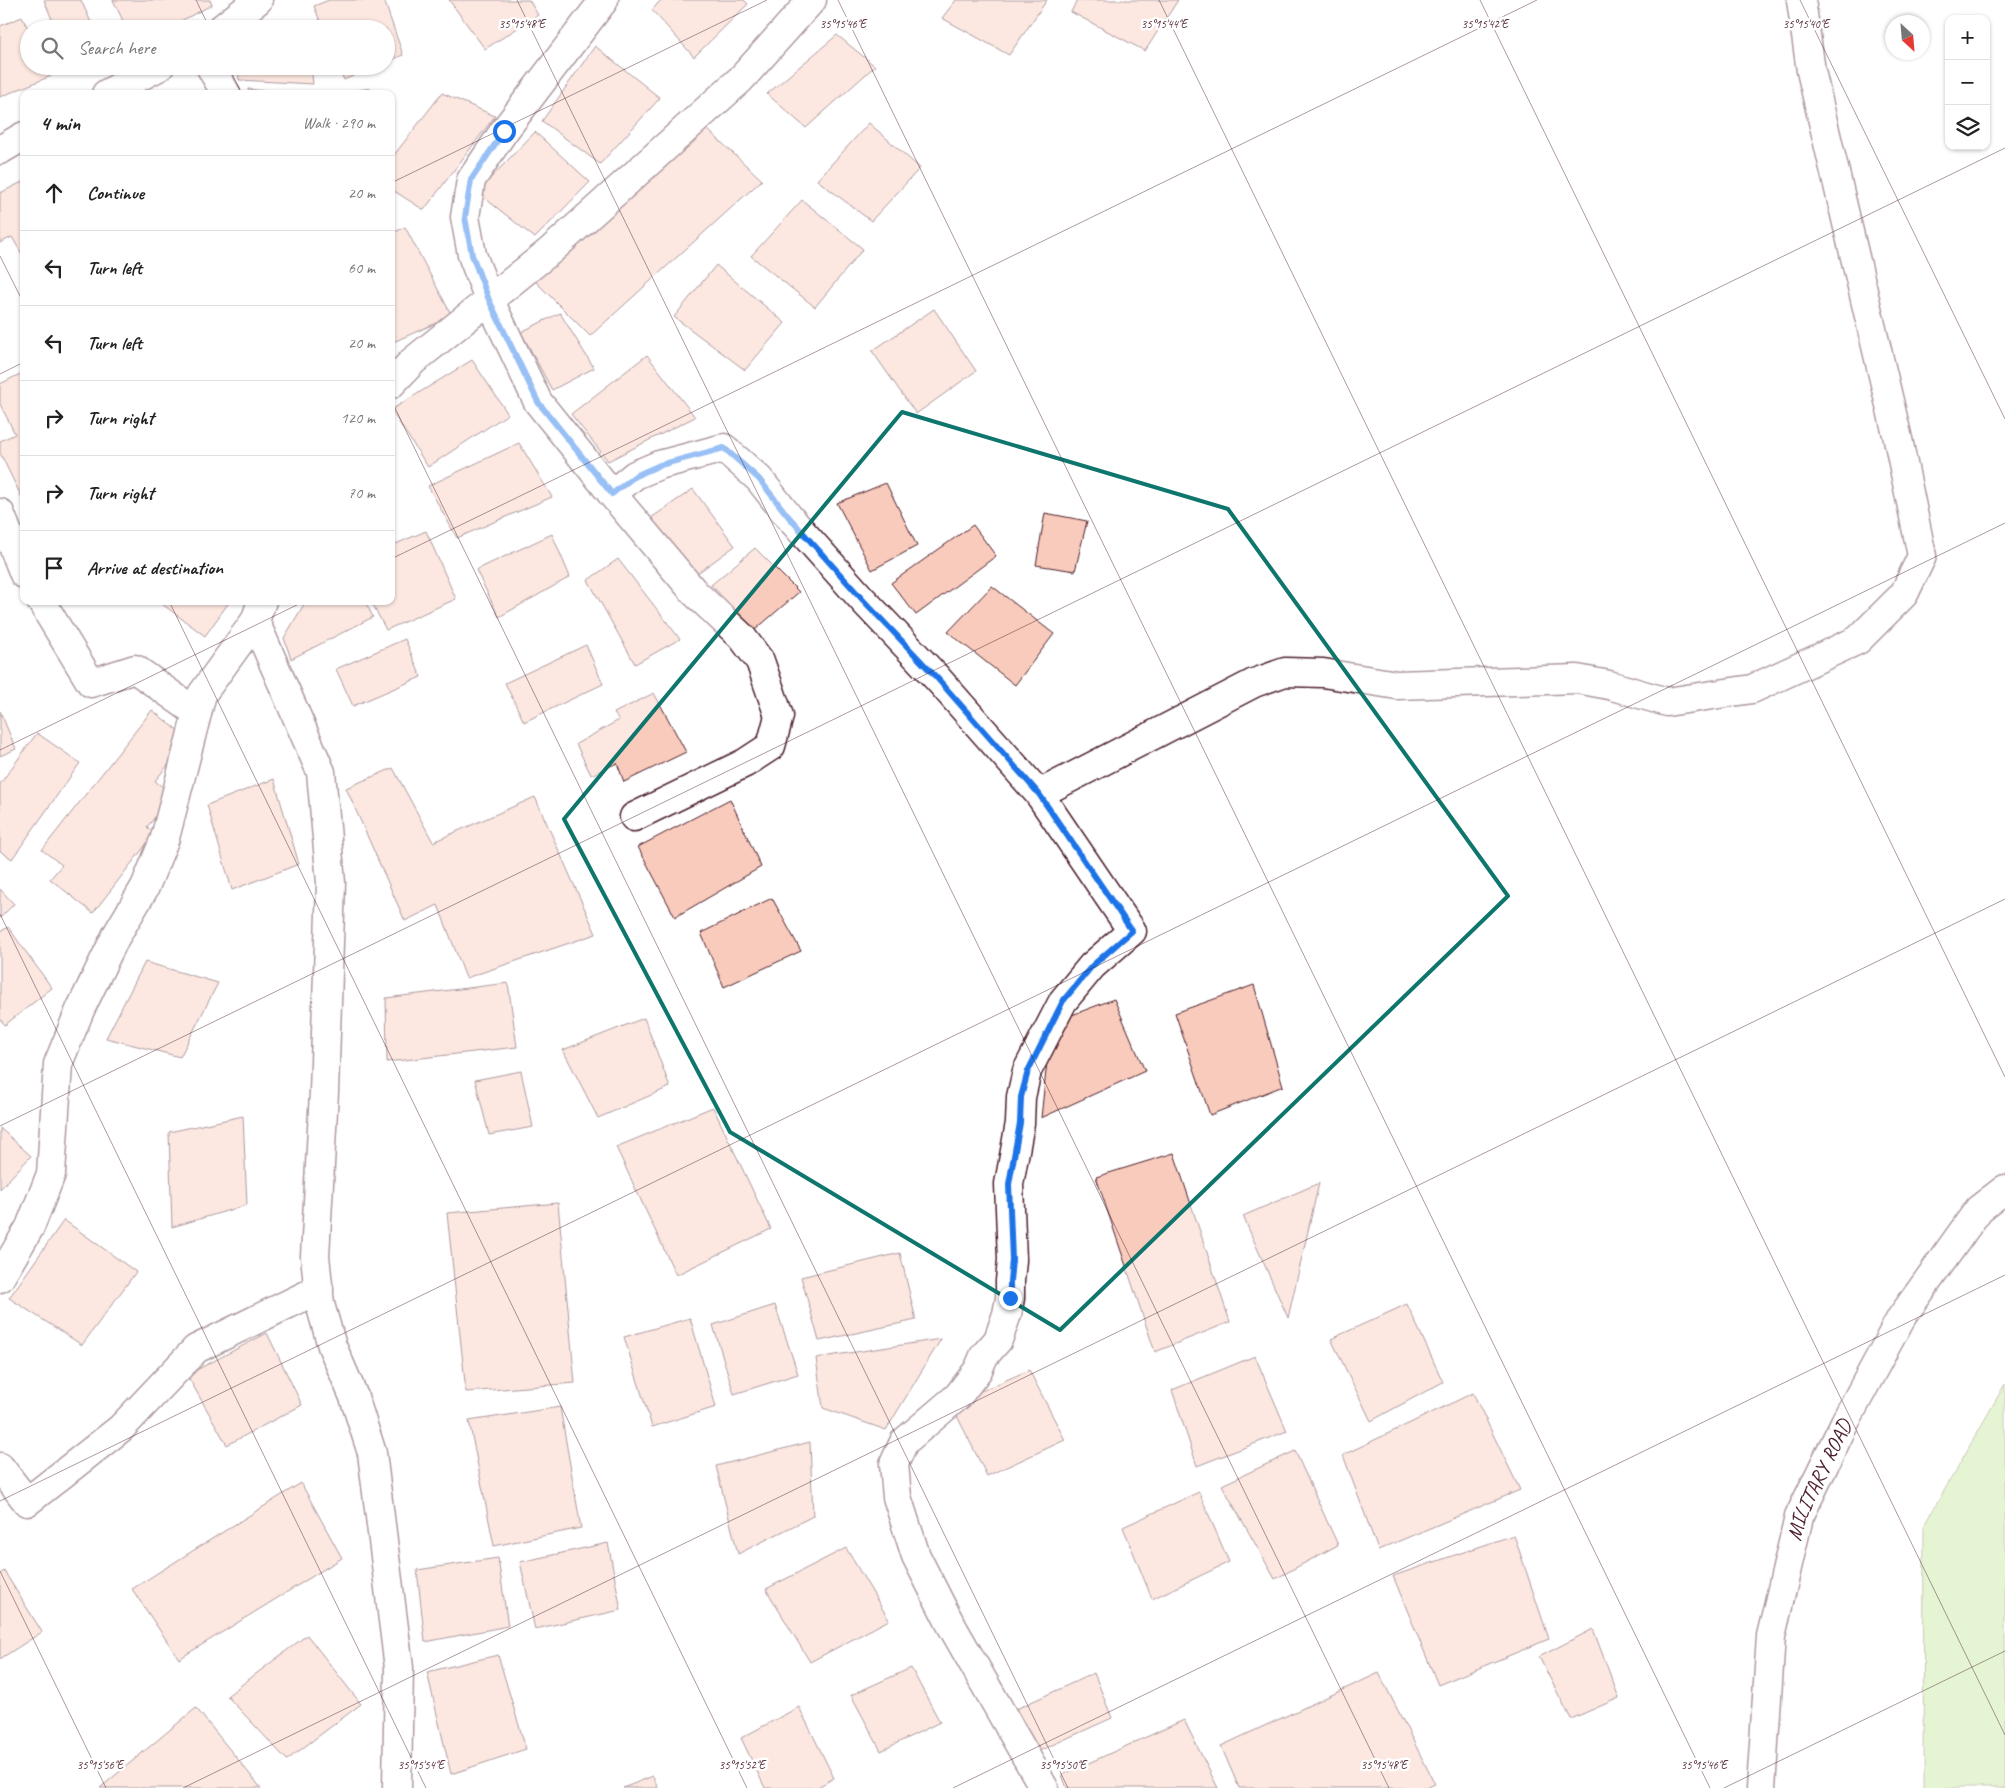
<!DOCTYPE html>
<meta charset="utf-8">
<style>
:root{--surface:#fff;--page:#f6f6f6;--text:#222;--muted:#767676;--line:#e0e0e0}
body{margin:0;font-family:Caveat,sans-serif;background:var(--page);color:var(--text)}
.controls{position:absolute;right:15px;top:15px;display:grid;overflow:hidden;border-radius:10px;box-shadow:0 1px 4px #0004}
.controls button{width:45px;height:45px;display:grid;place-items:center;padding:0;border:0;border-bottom:1px solid var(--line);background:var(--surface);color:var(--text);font:25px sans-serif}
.compass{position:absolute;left:1885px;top:15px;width:45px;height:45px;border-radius:50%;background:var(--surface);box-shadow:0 1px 4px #0004;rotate:154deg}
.stop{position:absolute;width:15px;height:15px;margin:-11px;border:4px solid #1a73e8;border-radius:50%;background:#fff}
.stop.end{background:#1a73e8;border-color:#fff;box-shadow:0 1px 5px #0008}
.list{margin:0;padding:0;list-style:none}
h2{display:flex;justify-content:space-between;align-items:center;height:65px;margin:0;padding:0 20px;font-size:21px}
h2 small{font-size:16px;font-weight:400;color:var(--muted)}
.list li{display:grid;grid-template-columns:32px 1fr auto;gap:15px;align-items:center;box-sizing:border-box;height:75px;padding:0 20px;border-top:1px solid var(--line)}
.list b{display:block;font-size:19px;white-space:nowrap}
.list em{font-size:16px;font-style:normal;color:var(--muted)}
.icon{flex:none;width:28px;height:28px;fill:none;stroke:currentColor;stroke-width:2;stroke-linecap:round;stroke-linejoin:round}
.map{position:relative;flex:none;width:2005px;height:1788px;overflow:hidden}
.search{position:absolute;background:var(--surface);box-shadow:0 1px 4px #0004;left:20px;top:20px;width:375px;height:55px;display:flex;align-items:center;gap:12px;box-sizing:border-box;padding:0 18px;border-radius:28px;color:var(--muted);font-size:19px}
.panel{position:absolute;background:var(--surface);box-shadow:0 1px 4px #0004;left:20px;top:90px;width:375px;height:515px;border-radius:10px}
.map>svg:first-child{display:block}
.green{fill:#c6e8a0;stroke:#888466}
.building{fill:#f8cbbc;stroke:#4a1f2b}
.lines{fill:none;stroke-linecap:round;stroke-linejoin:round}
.minor-casing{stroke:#4a1f2b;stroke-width:31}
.minor{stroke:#fff;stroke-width:28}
.route{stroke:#1a73e8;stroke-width:6}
.marked{fill:none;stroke:#0f766e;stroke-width:4;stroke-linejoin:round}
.ticks{fill:none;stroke:#4a1f2b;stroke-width:1;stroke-opacity:0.45}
.labels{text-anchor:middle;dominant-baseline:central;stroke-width:5;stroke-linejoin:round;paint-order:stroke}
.street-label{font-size:21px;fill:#4a1f2b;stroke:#fff}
.ticks-label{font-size:12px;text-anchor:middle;fill:#4a1f2b;stroke:#fff;stroke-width:5;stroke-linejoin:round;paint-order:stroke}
</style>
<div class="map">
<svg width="2005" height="1788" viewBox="0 0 2005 1788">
<rect width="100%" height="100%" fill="#fff"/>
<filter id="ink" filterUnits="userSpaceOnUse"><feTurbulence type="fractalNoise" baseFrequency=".02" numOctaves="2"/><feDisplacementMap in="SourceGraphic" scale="10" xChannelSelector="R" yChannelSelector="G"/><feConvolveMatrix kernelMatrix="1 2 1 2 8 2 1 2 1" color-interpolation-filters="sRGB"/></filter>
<g filter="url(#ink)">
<path class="green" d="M 2005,1384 L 2005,1788 L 1923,1788 L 1924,1526 Z"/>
<path class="building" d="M 44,0 L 81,0 L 94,29 L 56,29 Z
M 113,0 L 210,0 L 212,5 L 165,29 L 127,29 Z
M 329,0 L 384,0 L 403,55 L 386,62 L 386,29 L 323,29 L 314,6 Z
M 449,0 L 529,0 L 538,15 L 485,49 Z
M 661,0 L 744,0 L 748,4 L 694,57 L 652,10 Z
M 956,0 L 1047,0 L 1009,55 L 942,18 Z
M 1077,0 L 1178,0 L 1145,51 L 1071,12 Z
M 22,17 L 29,30 L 29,66 L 46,66 L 51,76 L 0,97 L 0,26 Z
M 837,35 L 875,66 L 806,128 L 767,94 Z
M 595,46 L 660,98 L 600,164 L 542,121 Z
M 238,66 L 311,66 L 313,84 L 239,80 Z
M 338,66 L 376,66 L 344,80 Z
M 370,88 L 370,94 L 338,94 Z
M 248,89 L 289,94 L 249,94 Z
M 442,93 L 495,116 L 424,210 L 391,189 L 391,159 Z
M 869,123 L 920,168 L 871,221 L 817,180 Z
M 707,129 L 762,180 L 590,336 L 534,280 Z
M 535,132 L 590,182 L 535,238 L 477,192 Z
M 24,181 L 24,258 L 12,237 L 0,243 L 0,193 Z
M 802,200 L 863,249 L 815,307 L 751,256 Z
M 405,227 L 452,316 L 391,343 L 391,234 Z
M 716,265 L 785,323 L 745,370 L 674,317 Z
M 934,309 L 976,371 L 916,414 L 872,351 Z
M 560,313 L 594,368 L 552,390 L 521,332 Z
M 647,355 L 695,417 L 608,461 L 571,414 Z
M 472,360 L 508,414 L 428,467 L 391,410 Z
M 24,372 L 24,502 L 0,453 L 0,441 L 15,434 L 0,404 L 0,384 Z
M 519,443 L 552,497 L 457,538 L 428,486 Z
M 886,483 L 917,546 L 872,570 L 837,503 Z
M 693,489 L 735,546 L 692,577 L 651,518 Z
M 1045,513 L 1087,521 L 1075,571 L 1036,565 Z
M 973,525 L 996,556 L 916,615 L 891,583 Z
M 426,531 L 456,599 L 386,630 L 371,601 L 391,601 L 391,546 Z
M 552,534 L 570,577 L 499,617 L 476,570 Z
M 755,548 L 799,592 L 755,630 L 711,585 Z
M 618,559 L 680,639 L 635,664 L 588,580 Z
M 992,586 L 1054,634 L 1015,685 L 948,632 Z
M 158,601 L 230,601 L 205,636 Z
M 306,601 L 365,601 L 373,617 L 291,659 L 284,638 Z
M 405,639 L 421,677 L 353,706 L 336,669 Z
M 586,645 L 603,684 L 524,722 L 505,683 Z
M 654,693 L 686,752 L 624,782 L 617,763 L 591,775 L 576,744 L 619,720 L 614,713 Z
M 152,710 L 189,739 L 155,781 L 173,795 L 147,827 L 155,833 L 93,913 L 50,879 L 62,865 L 42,850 Z
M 0,711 L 16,749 L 0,756 Z
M 37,733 L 80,763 L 12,859 L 0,851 L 0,784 Z
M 393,768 L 433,842 L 535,797 L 596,934 L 466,978 L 438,905 L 405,921 L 346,788 Z
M 274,779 L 299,864 L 232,890 L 207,805 Z
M 730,799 L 761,867 L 675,917 L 638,847 Z
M 0,889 L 14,904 L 0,918 Z
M 772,898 L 801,951 L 724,987 L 701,933 Z
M 8,927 L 52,988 L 5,1025 L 0,1019 L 0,932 Z
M 145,962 L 218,983 L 180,1057 L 106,1038 Z
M 508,983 L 517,1047 L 387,1062 L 386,998 Z
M 1254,985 L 1283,1086 L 1210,1115 L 1175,1013 Z
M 1114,999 L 1145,1071 L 1041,1118 L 1051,1023 Z
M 644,1018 L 670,1087 L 598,1118 L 563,1050 Z
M 521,1071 L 533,1127 L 489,1135 L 475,1080 Z
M 713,1107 L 771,1229 L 676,1275 L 616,1147 Z
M 243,1116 L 247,1205 L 172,1227 L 169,1132 Z
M 0,1128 L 31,1156 L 0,1189 Z
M 1174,1153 L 1230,1322 L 1155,1352 L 1096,1177 Z
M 1319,1183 L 1288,1318 L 1243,1216 Z
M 558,1203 L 575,1383 L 466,1392 L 447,1213 Z
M 64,1220 L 136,1272 L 82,1345 L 9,1298 Z
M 900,1253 L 916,1320 L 819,1341 L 801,1277 Z
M 1407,1304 L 1443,1382 L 1371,1421 L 1331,1339 Z
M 775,1305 L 798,1374 L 734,1394 L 713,1325 Z
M 690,1318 L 716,1407 L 652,1427 L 624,1337 Z
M 267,1333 L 302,1405 L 227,1445 L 187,1375 Z
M 941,1339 L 886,1430 L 823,1408 L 816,1358 Z
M 1255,1356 L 1287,1431 L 1197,1466 L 1172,1390 Z
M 1029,1370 L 1065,1440 L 987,1476 L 951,1404 Z
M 1473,1393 L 1520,1490 L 1378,1550 L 1343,1455 Z
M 560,1407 L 581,1528 L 494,1546 L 469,1421 Z
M 810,1442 L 813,1516 L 738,1554 L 716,1466 Z
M 1295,1451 L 1338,1545 L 1275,1579 L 1222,1485 Z
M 301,1483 L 342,1558 L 179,1659 L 132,1589 Z
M 1199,1492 L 1229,1562 L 1152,1599 L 1123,1527 Z
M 1514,1535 L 1549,1639 L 1438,1685 L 1393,1576 Z
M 608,1543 L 621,1610 L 535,1629 L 520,1562 Z
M 846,1548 L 889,1620 L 810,1662 L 766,1589 Z
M 498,1558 L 508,1626 L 425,1642 L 417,1570 Z
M 4,1571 L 42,1632 L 0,1659 L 0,1574 Z
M 1593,1629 L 1619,1698 L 1571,1719 L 1539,1657 Z
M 307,1635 L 361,1704 L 287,1760 L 227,1696 Z
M 498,1655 L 526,1749 L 451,1774 L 427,1672 Z
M 911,1668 L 940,1722 L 881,1751 L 851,1695 Z
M 1094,1673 L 1112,1718 L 1039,1751 L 1014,1710 Z
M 1379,1673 L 1435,1784 L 1426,1788 L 1239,1788 L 1221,1746 Z
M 799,1707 L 834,1778 L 816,1788 L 765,1788 L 741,1738 Z
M 196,1708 L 261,1788 L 100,1788 Z
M 1184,1720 L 1218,1788 L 1067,1788 L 1062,1775 Z
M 653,1776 L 658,1788 L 623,1788 Z"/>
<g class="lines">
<defs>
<g id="minor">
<path d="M 604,0 L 504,131 L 471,180 L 465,217 L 472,255 L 489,299 L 538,402 L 612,494 L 635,475 L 659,465 L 724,448 L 759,479 L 788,516 L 863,600 L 937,678 L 1039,794 L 1132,931 L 1092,966 L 1063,1001 L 1027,1071 L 1021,1097 L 1020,1123 L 1009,1184 L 1012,1260 L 1010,1281 L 1010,1298 L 1007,1314 L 998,1340 L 984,1356 L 978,1370 L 958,1396 L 904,1442 L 894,1464 L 897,1497 L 916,1556 L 949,1621 L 1044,1788"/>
<path d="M 221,29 L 258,0"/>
<path d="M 210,66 L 226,94"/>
<path d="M 106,94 L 160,66"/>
<path d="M 0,150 L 24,136"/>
<path d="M 391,384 L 413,361 L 550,251 L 741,79 L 812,0"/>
<path d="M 612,494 L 695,593 L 742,637 L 760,661 L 779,716 L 771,746 L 745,763 L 634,817"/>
<path d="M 0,513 L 24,574"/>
<path d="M 41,601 L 91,683 L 135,669 L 197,713"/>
<path d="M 262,601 L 255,621 L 321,772 L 331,883 L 324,1092 L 315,1256 L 320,1304 L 332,1346 L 354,1397 L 372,1453 L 399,1668 L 397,1788"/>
<path d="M 1039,794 L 1254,683 L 1285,672 L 1323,673 L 1397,685 L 1577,679 L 1609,685 L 1667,702 L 1752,689 L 1858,640 L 1904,594 L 1922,556 L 1898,439 L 1811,71 L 1801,0"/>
<path d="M 0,1278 L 30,1227 L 51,1174 L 58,1064 L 80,1010 L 116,936 L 145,887 L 165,838 L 202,694 L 255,621"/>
<path d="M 0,1467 L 27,1502 L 121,1428 L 196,1349 L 319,1289"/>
<path id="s1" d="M 1761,1788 L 1771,1636 L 1799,1517 L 1845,1422 L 1901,1318 L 1979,1209 L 2005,1189"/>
</g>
</defs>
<use href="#minor" class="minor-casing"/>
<use href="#minor" class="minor"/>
</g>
</g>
<g class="lines" filter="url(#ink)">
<path class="route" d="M 504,131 L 471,180 L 465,217 L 472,255 L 489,300 L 538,402 L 612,494 L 635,476 L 660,465 L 724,448 L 759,479 L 788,516 L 863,600 L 937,678 L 1039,794 L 1132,931 L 1092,966 L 1063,1001 L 1028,1071 L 1021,1097 L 1020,1123 L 1009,1184 L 1012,1260 L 1010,1281 L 1010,1298"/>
</g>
<path d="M0 0H2005V1788H0ZM 902,412 L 1228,509 L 1508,896 L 1060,1330 L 730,1132 L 564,819 Z" fill="#fff" fill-opacity=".55" fill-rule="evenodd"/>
<path class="marked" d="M 902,412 L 1228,509 L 1508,896 L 1060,1330 L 730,1132 L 564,819 Z"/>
<path class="ticks" d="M 196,0 L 210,29M 517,0 L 1389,1788M 838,0 L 1710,1788M 1159,0 L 2005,1735M 1480,0 L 2005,1077M 1800,0 L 2005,419M 228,66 L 242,94M 391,183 L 767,0M 0,256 L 24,304M 0,374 L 24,362M 391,400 L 1068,1788M 391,559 L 1537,0M 169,601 L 747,1788M 0,750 L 305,601M 0,914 L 426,1788M 0,1126 L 2005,148M 0,1501 L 2005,523M 0,1571 L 106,1788M 183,1788 L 2005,899M 953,1788 L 2005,1275M 1724,1788 L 2005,1651"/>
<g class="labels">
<g class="street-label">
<text stroke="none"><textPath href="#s1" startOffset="316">MILITARY ROAD</textPath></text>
</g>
</g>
<g class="ticks-label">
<text x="522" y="28">35°15'48"E</text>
<text x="843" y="28">35°15'46"E</text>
<text x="1164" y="28">35°15'44"E</text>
<text x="1485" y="28">35°15'42"E</text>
<text x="1806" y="28">35°15'40"E</text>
<text x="100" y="1769">35°15'56"E</text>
<text x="421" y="1769">35°15'54"E</text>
<text x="742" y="1769">35°15'52"E</text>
<text x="1063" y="1769">35°15'50"E</text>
<text x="1384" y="1769">35°15'48"E</text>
<text x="1704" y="1769">35°15'46"E</text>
</g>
</svg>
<div class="controls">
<button>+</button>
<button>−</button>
<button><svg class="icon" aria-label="layers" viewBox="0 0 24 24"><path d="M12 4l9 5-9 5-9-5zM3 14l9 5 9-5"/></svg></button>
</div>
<svg class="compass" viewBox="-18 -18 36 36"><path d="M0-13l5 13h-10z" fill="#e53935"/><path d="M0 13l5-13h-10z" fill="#767676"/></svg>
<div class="stop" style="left:504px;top:131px"></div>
<div class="stop end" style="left:1010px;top:1298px"></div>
<div class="search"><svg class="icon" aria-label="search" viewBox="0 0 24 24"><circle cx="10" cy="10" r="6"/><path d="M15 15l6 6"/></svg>Search here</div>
<section class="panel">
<h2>4 min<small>Walk · 290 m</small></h2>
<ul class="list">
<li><svg class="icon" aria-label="ahead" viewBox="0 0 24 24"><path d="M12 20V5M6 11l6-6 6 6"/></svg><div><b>Continue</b></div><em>20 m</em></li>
<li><svg class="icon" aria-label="left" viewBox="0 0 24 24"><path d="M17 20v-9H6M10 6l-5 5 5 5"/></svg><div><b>Turn left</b></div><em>60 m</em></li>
<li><svg class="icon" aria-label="left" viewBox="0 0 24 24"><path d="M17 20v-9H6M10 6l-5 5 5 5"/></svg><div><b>Turn left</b></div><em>20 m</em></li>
<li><svg class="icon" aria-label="right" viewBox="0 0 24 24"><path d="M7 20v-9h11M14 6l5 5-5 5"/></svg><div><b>Turn right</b></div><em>120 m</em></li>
<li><svg class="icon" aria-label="right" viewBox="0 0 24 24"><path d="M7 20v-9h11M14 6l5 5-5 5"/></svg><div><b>Turn right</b></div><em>70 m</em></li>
<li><svg class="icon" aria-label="arrive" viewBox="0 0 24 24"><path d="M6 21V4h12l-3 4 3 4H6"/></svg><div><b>Arrive at destination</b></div></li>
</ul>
</section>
</div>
